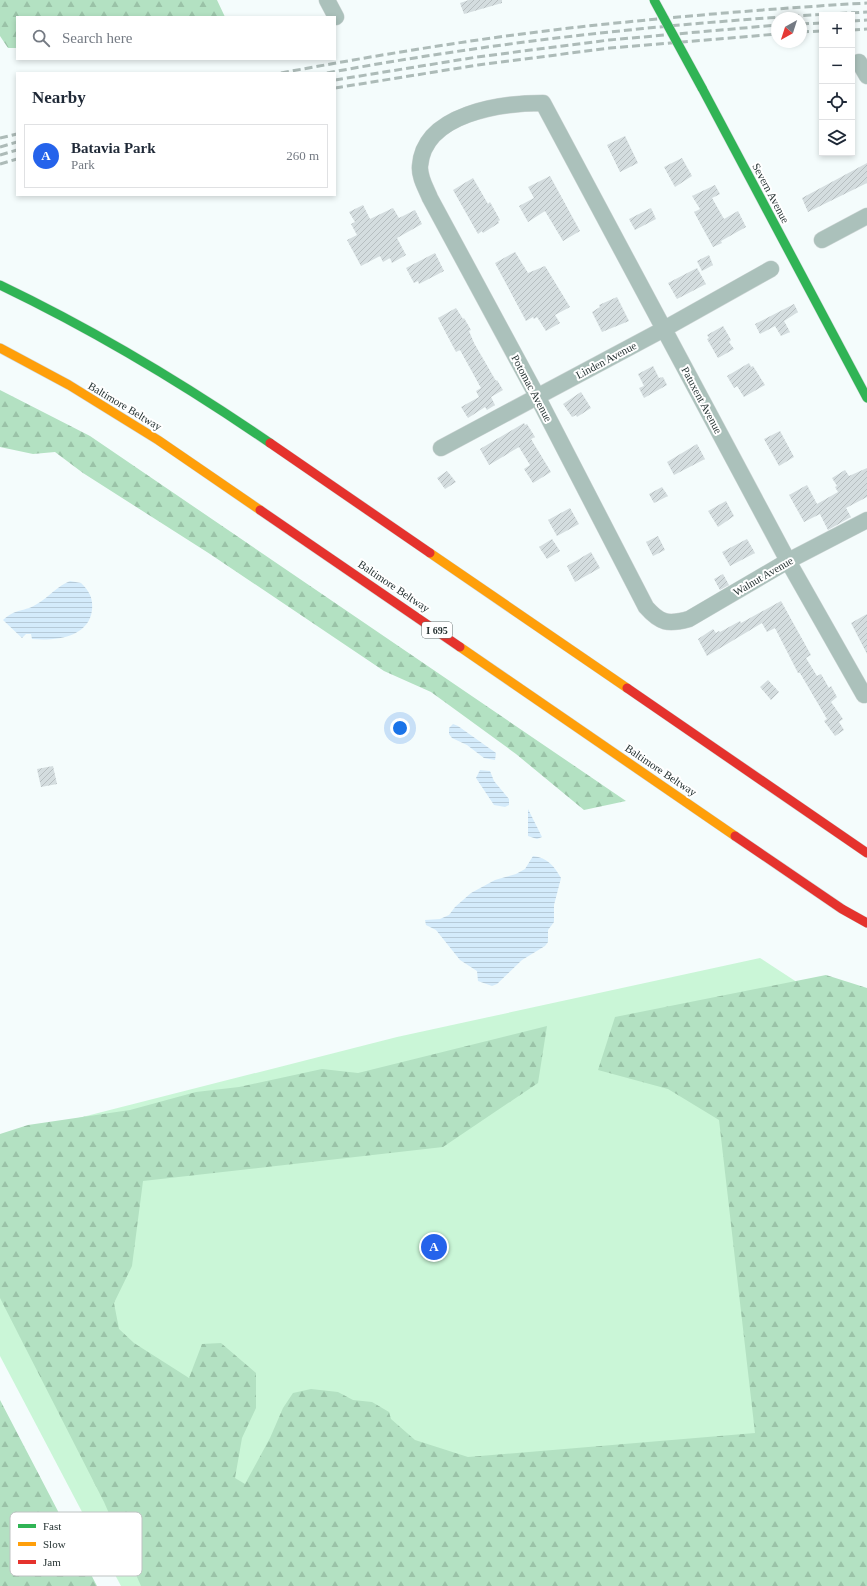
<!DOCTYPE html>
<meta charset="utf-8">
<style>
:root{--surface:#fff;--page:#f6f6f7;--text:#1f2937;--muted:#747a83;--line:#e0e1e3;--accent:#2563eb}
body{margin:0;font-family:Georgia,serif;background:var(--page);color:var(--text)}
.controls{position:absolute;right:12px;top:12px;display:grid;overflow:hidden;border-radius:0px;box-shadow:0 2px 6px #0003}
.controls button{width:36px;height:36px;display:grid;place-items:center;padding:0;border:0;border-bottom:1px solid var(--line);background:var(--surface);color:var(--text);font:20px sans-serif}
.compass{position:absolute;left:771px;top:12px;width:36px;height:36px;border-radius:50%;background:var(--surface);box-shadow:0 2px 6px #0003;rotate:219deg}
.you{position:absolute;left:400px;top:728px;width:14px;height:14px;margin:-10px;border:3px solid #fff;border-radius:50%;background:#1a73e8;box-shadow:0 0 0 6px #1a73e833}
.badge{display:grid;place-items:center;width:26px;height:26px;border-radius:50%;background:var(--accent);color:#fff;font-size:13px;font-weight:700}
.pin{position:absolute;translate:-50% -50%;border:2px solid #fff;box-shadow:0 1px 4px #0006}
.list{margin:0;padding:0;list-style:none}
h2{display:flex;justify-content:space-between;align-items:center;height:52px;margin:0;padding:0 16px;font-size:17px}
h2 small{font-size:13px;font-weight:400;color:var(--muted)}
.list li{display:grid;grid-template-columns:26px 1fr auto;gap:12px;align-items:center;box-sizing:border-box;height:64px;margin:0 8px 8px;padding:0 8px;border:1px solid var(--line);border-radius:0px}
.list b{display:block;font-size:15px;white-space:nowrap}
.list p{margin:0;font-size:13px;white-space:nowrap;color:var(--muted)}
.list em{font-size:13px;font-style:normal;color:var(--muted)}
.icon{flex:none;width:22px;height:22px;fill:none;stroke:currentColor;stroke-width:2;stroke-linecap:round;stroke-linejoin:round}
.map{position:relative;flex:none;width:867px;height:1586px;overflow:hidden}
.search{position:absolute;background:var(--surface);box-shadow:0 2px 6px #0003;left:16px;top:16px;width:320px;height:44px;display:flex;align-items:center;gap:10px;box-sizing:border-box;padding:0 14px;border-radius:0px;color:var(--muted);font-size:15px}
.panel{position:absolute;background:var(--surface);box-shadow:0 2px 6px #0003;left:16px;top:72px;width:320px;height:124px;border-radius:0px}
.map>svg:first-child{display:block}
.green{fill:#caf6d7}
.forest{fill:url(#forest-firs)}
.water{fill:url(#water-rules)}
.building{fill:url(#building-hatch)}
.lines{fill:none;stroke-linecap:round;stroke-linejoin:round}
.street-casing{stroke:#d0d7d7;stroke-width:17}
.fast-casing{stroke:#d0d7d7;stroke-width:10}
.slow-casing{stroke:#d0d7d7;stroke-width:10}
.jam-casing{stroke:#d0d7d7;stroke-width:10}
.street{stroke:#abc1bb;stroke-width:16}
.fast{stroke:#30b455;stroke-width:9}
.slow{stroke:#ff9f0a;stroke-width:9}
.jam{stroke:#e5322d;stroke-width:9}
.rail{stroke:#adbbb8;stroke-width:3;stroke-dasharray:8 4;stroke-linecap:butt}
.fast-bridge-casing{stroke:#d0d7d7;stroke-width:10;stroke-linecap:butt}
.fast-bridge{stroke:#30b455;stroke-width:9}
.labels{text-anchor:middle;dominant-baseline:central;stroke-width:4;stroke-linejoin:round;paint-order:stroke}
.shield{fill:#fff;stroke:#677070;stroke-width:1}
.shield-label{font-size:10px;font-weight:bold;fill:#263333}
.street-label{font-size:11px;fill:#263333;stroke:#fff}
.key{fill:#fff;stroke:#bec2c2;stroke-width:1}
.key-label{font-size:11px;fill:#263333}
</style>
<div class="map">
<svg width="867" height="1586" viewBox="0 0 867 1586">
<defs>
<pattern id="forest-firs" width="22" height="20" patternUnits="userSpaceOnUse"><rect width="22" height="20" fill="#b3e1c2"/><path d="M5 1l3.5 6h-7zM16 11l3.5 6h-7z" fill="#9ac2a7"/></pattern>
<pattern id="water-rules" width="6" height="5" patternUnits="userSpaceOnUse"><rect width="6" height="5" fill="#d4ebfb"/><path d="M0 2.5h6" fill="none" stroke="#b6cad8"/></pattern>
<pattern id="building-hatch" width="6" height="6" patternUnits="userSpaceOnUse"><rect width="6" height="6" fill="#d4dddf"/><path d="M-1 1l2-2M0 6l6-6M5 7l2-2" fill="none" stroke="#b6bec0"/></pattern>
</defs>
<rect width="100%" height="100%" fill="#f4fcfc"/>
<path class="green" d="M 760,958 L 812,992 L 867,1444 L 524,1586 L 121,1586 L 0,1356 L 0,1138 L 397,1037 Z"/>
<path class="forest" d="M 0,0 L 217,0 L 225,17 L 17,17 L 17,48 L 8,48 L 0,36 Z
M 0,390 L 90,436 L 626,801 L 584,810 L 516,754 L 431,692 L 384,671 L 210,554 L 83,473 L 55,452 L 33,454 L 0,447 Z
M 826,975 L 867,988 L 867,1586 L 141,1586 L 104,1502 L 0,1298 L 0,1134 L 28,1125 L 130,1110 L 196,1092 L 239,1087 L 322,1069 L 358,1073 L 547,1026 L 538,1083 L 443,1147 L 143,1181 L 132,1266 L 114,1303 L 119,1329 L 134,1343 L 189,1378 L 202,1344 L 221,1343 L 256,1373 L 256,1408 L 242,1438 L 235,1478 L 245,1484 L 270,1438 L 283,1408 L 293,1393 L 311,1389 L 338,1392 L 353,1400 L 372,1402 L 389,1412 L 391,1419 L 415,1440 L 468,1457 L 755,1433 L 719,1120 L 668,1089 L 598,1070 L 615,1017 Z
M 0,1400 L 97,1586 L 0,1586 Z"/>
<path class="water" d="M 70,581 L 81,583 C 90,592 93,598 92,610 C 89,638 54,641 32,639 L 31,634 L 26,634 L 22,638 L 3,620 C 16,608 25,612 37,604 C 49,597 57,586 70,581 Z
M 453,724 L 458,726 L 496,753 L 495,760 L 484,758 L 467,745 L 452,738 L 449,734 L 449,728 Z
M 480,770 L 490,771 L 494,781 L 509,799 L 509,805 L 505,807 L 494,805 L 476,778 Z
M 528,809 L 542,837 L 537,839 L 528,836 Z
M 533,856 C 548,858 554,866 561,878 L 554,905 L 554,922 L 548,930 L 548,942 L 545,946 L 522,960 L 497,984 L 492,986 L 478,981 L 477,971 L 460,960 L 436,930 L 426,925 L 425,920 L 440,919 L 449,915 L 455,907 L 471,893 L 495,880 L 516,874 L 525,869 Z"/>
<path class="building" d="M 469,0 L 502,0 L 502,3 L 464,14 L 460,3 Z
M 625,136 L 638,163 L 620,172 L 607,145 Z
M 682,158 L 692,176 L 675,187 L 664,167 Z
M 867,163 L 867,183 L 808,212 L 802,198 Z
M 550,176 L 580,231 L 563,241 L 545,211 L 528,222 L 519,206 L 534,198 L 528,187 Z
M 473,178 L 488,204 L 490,202 L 500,220 L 498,221 L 499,223 L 483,233 L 482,231 L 478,234 L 453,190 Z
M 715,185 L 720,194 L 712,198 L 724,219 L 738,211 L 746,227 L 721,241 L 722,243 L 713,247 L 694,212 L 700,209 L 692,196 Z
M 363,205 L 370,219 L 393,208 L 399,218 L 415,210 L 422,224 L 397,238 L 406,255 L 392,263 L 390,258 L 383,262 L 380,256 L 361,266 L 347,240 L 357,235 L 351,224 L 355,222 L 349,212 Z
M 651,208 L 656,219 L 635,230 L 629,219 Z
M 515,252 L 528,273 L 545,266 L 570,307 L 555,315 L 560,323 L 546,331 L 537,317 L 534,319 L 533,317 L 526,321 L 495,263 Z
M 435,253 L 444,271 L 419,284 L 418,281 L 414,283 L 406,268 Z
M 709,255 L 713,265 L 702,271 L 697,261 Z
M 697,268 L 706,284 L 677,299 L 668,283 Z
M 617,297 L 629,321 L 602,332 L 592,312 L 600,307 L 599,305 Z
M 794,304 L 798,312 L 784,321 L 790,332 L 781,336 L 775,326 L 760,334 L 755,324 Z
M 456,308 L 463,319 L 464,318 L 471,330 L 469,331 L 474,343 L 496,381 L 497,380 L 503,390 L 491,397 L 495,405 L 487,410 L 485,407 L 468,418 L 461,407 L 479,397 L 476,391 L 481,388 L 460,350 L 456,352 L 438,318 Z
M 723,326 L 731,340 L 729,342 L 734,349 L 718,358 L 707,339 L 709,338 L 707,335 Z
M 749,363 L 751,367 L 753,366 L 765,385 L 744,397 L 737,386 L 734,388 L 727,376 Z
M 653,366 L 659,378 L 663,377 L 667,385 L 644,398 L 639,388 L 644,386 L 638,374 Z
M 581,392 L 591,408 L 577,417 L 576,415 L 572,417 L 563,404 Z
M 524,423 L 525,425 L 527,424 L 535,437 L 531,439 L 551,472 L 533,483 L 524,469 L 530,465 L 519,447 L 489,465 L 480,449 Z
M 780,431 L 794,457 L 779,466 L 764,439 Z
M 697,444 L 705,459 L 674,475 L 667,462 Z
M 867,468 L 867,497 L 846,508 L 851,517 L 828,530 L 820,514 L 804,522 L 789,495 L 807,485 L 817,504 L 838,492 L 835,487 L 837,486 L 832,478 L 845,470 L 849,476 Z
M 447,471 L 456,482 L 445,489 L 437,478 Z
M 662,487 L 668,496 L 654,503 L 649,494 Z
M 726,501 L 734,516 L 718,527 L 708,511 Z
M 570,508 L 579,524 L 557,536 L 548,520 Z
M 658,536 L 665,550 L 653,556 L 646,542 Z
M 552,539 L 560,551 L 547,559 L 539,547 Z
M 747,539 L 755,553 L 730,566 L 722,552 Z
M 591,552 L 600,568 L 575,582 L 567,566 Z
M 723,574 L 729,585 L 720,590 L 714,579 Z
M 781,601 L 811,655 L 806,658 L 817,676 L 821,674 L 829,688 L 831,686 L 837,697 L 831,702 L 843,719 L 839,722 L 844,730 L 835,736 L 824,721 L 827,719 L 800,673 L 798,673 L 775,628 L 767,632 L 762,623 L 707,656 L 698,639 L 713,629 L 716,633 L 719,631 L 720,632 L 740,621 L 741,623 Z
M 867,614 L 867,654 L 851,623 Z
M 768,680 L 779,692 L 771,700 L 760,687 Z
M 53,766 L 57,784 L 41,787 L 37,769 Z"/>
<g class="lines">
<defs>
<path id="street" d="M 327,0 L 336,17
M 859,62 L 867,76
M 822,240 L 867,216
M 441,448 L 664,329 L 771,269
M 864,695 L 788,561 L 543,103 C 502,103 424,113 420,166 C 419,177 426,188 430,198 L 537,396 L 646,607 C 660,623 668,625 689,619 L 788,561 L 867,520"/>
<path id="fast" d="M 702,88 L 867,398
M 0,285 C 94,330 184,384 270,443"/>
<path id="slow" d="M 0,348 L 69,385 L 158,440 L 260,510
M 430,553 L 627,688
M 460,647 L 735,836"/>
<path id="jam" d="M 270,443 L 430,553
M 260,510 L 460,647
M 627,688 L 867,853
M 735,836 L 842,909 L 867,923"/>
</defs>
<use href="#street" class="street-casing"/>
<use href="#fast" class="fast-casing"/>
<use href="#slow" class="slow-casing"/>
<use href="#jam" class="jam-casing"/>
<use href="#street" class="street"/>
<use href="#fast" class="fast"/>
<use href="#slow" class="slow"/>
<use href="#jam" class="jam"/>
<path class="rail" d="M 852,21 L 867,20
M 801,24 L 822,23
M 852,30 L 867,29
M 801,32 L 822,31
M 281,73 C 389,53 498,35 607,24 C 694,15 780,8 867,3
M 327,73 C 505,40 686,21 867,12
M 335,80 L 477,57 L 609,40 L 777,25
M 335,88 L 478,65 L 610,48 L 777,34
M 0,138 L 17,134
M 0,147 L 17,142
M 0,155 L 17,150
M 0,164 L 17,159"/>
<defs>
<path id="fast-bridge" d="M 654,0 L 702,88"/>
</defs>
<use href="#fast-bridge" class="fast-bridge-casing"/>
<use href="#fast-bridge" class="fast-bridge"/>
</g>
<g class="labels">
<rect class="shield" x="422" y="622" width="30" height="16" rx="3"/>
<g class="shield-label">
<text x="437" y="630">I 695</text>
</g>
<g class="street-label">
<text transform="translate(771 193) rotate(62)">Severn Avenue</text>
<text transform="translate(606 360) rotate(-28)">Linden Avenue</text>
<text transform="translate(532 388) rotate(62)">Potomac Avenue</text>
<text transform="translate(702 400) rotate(62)">Patuxent Avenue</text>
<text transform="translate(125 406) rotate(31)">Baltimore Beltway</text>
<text transform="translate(763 576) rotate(-30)">Walnut Avenue</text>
<text transform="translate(394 586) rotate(34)">Baltimore Beltway</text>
<text transform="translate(661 770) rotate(34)">Baltimore Beltway</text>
</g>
</g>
<rect x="10" y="1512" width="132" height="64" rx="6" class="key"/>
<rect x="18" y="1524" width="18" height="4" fill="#30b455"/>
<rect x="18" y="1542" width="18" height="4" fill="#ff9f0a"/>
<rect x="18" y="1560" width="18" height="4" fill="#e5322d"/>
<g class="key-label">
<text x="43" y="1530">Fast</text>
<text x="43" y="1548">Slow</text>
<text x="43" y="1566">Jam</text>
</g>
</svg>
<div class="controls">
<button>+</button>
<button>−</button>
<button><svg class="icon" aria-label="locate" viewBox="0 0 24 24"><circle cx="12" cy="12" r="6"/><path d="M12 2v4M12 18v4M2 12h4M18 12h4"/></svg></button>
<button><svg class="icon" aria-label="layers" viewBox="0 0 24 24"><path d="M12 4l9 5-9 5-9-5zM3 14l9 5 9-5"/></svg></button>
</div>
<svg class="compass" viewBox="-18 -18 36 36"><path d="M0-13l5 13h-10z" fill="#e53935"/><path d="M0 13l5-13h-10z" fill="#747a83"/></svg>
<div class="you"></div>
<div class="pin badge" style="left:434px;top:1247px">A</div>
<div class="search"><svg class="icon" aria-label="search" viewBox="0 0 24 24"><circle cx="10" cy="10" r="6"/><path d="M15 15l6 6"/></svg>Search here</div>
<section class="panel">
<h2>Nearby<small></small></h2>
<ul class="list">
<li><span class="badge">A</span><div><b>Batavia Park</b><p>Park</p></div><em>260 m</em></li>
</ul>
</section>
</div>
